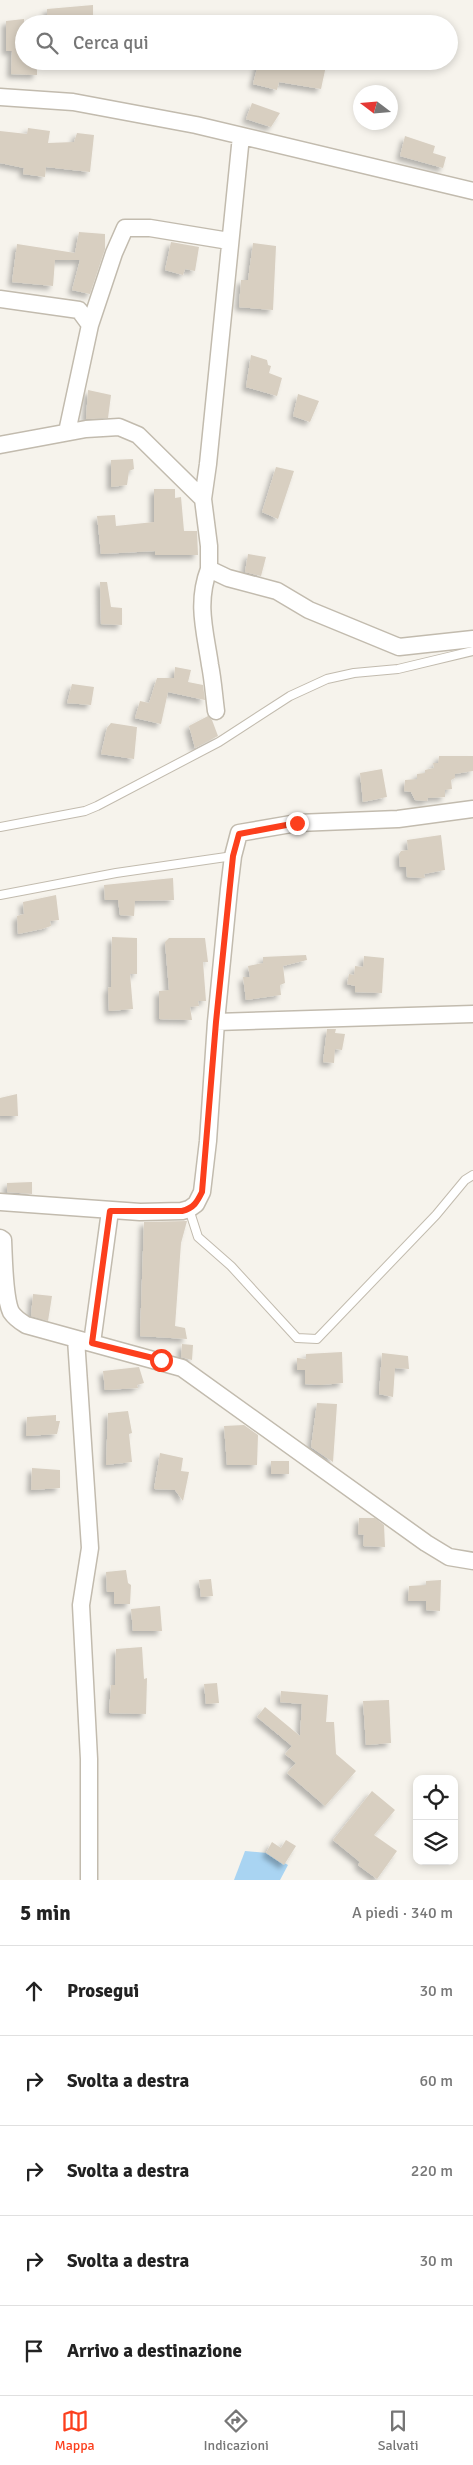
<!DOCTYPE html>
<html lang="it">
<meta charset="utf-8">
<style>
:root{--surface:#fff;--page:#f6f6f6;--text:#222;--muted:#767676;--line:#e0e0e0;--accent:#fc3f1d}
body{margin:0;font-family:Signika,sans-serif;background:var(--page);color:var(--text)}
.controls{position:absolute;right:15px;bottom:15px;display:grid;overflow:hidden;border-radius:10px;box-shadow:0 2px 8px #0003}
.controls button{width:45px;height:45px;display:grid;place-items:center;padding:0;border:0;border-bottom:1px solid var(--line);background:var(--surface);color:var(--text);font:25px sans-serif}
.compass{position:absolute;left:353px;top:85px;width:45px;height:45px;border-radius:50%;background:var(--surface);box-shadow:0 2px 8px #0003;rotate:286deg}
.stop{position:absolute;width:15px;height:15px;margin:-11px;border:4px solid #fc3f1d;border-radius:50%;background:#fff}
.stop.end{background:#fc3f1d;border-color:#fff;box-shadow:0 1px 5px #0008}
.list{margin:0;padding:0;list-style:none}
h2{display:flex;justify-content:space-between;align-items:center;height:65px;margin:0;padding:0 20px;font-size:21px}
h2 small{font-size:16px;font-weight:400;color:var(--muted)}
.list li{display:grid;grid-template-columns:32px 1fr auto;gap:15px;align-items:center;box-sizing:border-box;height:90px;padding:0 20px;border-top:1px solid var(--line)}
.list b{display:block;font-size:19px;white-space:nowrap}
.list em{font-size:16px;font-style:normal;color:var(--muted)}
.icon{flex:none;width:28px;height:28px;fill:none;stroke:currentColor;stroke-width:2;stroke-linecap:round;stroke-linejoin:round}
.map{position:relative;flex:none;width:473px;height:1880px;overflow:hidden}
.search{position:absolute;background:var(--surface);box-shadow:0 2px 8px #0003;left:15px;right:15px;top:15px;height:55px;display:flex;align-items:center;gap:12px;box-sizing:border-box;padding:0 18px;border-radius:28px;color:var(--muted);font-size:19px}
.sheet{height:515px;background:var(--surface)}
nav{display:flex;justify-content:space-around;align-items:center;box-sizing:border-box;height:70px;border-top:1px solid var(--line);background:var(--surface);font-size:14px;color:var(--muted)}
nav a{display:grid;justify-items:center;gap:2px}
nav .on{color:var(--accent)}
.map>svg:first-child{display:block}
.water{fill:#a9d4f2}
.building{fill:#d8cfc1;filter:url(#shadow)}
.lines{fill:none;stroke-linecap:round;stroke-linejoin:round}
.lane-casing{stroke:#c2bbae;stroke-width:10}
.street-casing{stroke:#c2bbae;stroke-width:19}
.lane{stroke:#fff;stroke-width:8}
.street{stroke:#fff;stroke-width:16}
.route{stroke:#fc3f1d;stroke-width:6}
</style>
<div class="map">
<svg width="473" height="1880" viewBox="0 0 473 1880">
<defs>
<filter id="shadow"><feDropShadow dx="-4" dy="4" stdDeviation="2.5" flood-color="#0004"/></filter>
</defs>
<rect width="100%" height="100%" fill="#f6f3ec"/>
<path class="water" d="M 245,1851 L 267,1853 L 288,1865 L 280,1880 L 234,1880 Z"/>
<path class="building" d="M 93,5 L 93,23 L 47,24 L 47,9 Z
M 24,19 L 24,61 L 37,61 L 37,75 L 11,74 L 12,51 L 6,51 L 6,21 Z
M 259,61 L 327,61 L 321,89 L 279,82 L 277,90 L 253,84 Z
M 252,103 L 280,113 L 271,127 L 246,119 Z
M 28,128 L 50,131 L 48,143 L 74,142 L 77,133 L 94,135 L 90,172 L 46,167 L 45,177 L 23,174 L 24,168 L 0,163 L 0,131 L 27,134 Z
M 405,136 L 435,146 L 433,153 L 446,157 L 443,168 L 400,156 Z
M 79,232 L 105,234 L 105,249 L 90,294 L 72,290 L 80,260 L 55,260 L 53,286 L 12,282 L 17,244 L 75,253 Z
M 171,242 L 199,247 L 195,271 L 185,269 L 183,275 L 165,270 Z
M 253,243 L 276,246 L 273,310 L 239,307 L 241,280 L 248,280 Z
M 251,355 L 267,360 L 268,365 L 271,366 L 269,373 L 282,378 L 277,396 L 246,387 Z
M 88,390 L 111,395 L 108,418 L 86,419 Z
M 298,394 L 319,401 L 310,422 L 293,416 Z
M 133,459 L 134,469 L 129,471 L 127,485 L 111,487 L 111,460 Z
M 276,467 L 294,471 L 278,519 L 262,512 Z
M 154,489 L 175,489 L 175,498 L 181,497 L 184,531 L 197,531 L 198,555 L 155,555 L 155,551 L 101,554 L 97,516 L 115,515 L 116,526 L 154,522 Z
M 248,554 L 266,557 L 261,576 L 245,572 Z
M 100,582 L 107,582 L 111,607 L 122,608 L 122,625 L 101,624 Z
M 175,667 L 191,670 L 188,682 L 203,685 L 205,700 L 168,692 L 161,724 L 135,718 L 140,701 L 149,703 L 157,678 L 174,678 Z
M 72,684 L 94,687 L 91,705 L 67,703 Z
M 208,716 L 212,720 L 218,736 L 195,748 L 189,726 Z
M 111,723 L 137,727 L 134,759 L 101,754 L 107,728 Z
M 439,756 L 473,756 L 473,771 L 455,774 L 455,778 L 451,780 L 452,789 L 445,790 L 445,797 L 428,798 L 427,801 L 415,800 L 411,792 L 404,791 L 405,780 L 417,779 L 417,774 L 425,773 L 425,770 L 434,768 L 433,763 L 438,763 Z
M 382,769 L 387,797 L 363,802 L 360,773 Z
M 441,835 L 445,870 L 424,874 L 425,878 L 407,877 L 406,867 L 400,867 L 399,854 L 401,851 L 408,850 L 407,840 Z
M 173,878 L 174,900 L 135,901 L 134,916 L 120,915 L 118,900 L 105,900 L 104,885 Z
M 56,895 L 59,920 L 50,921 L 51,926 L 42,929 L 18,934 L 17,916 L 24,914 L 23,902 Z
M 112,937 L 137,938 L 137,974 L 130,974 L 133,1009 L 109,1011 L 108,988 L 111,987 Z
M 169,938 L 205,938 L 208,962 L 203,962 L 206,1001 L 198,1001 L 199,1006 L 190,1007 L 192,1020 L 159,1019 L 159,991 L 169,990 L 165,942 Z
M 306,955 L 307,960 L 283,966 L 285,983 L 280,985 L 281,995 L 246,1000 L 243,977 L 250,977 L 248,966 L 263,963 L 263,957 Z
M 364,956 L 384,958 L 382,993 L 355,992 L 355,986 L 347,984 L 349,974 L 354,975 L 355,966 L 363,967 Z
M 327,1029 L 336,1029 L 335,1033 L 345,1034 L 342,1050 L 335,1049 L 334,1063 L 323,1062 Z
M 17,1094 L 18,1116 L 0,1116 L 0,1098 Z
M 32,1182 L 32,1194 L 7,1192 L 7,1183 Z
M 187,1221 L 181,1243 L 175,1326 L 185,1328 L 187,1339 L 140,1336 L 144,1222 Z
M 33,1294 L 52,1296 L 48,1321 L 31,1316 Z
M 182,1344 L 193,1345 L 192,1360 L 181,1357 Z
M 342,1352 L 343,1383 L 321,1385 L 305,1384 L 305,1370 L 297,1370 L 297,1358 L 306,1359 L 306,1354 Z
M 382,1353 L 408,1356 L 409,1369 L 395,1368 L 393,1397 L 379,1394 Z
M 139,1367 L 144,1383 L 137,1385 L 138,1388 L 105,1390 L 103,1371 Z
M 317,1403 L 337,1404 L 333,1462 L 311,1447 Z
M 128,1411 L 132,1433 L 129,1434 L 132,1462 L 106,1465 L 108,1413 Z
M 56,1415 L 56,1421 L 60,1421 L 57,1434 L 26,1436 L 27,1417 Z
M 244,1425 L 258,1435 L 257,1465 L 227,1465 L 224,1426 Z
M 160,1453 L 183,1458 L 181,1471 L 189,1472 L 183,1501 L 175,1490 L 154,1489 Z
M 271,1461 L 289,1461 L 289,1474 L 271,1474 Z
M 32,1468 L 60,1470 L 60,1488 L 31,1490 Z
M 359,1518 L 375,1518 L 384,1525 L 385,1547 L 363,1546 L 364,1535 L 358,1534 Z
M 126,1570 L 128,1583 L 131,1585 L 130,1604 L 114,1604 L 114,1592 L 107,1592 L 106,1572 Z
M 211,1579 L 213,1596 L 201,1597 L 199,1580 Z
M 441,1580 L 440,1611 L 426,1610 L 426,1601 L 408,1601 L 409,1586 L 426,1585 L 426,1581 Z
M 160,1606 L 162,1631 L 133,1631 L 131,1609 Z
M 142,1647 L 144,1679 L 147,1678 L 146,1714 L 109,1713 L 111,1685 L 115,1685 L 116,1649 Z
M 217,1683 L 219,1703 L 206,1704 L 204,1684 Z
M 281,1691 L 328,1695 L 326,1722 L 334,1722 L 336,1754 L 356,1771 L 325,1806 L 287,1773 L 296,1763 L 285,1754 L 292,1746 L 257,1717 L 265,1707 L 300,1736 L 302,1704 L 280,1702 Z
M 389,1700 L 391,1743 L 366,1745 L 363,1701 Z
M 372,1791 L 395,1810 L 374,1835 L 397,1851 L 377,1879 L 358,1865 L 360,1862 L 333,1840 Z
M 286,1840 L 296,1846 L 284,1865 L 266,1853 L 272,1842 L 281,1848 Z"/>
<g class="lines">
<defs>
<path id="lane" d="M 0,827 L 85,811 L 97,806 L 219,742 L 290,696 L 327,679 L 354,673 L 398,669 L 473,651
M 0,895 L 116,873 L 233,856
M 189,1209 L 198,1237 L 231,1266 L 297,1338 L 317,1339 L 436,1215 L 465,1180 L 473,1175"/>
<path id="street" d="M 0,97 L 73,102 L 196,125 L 473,191
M 0,299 L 79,310 L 90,325 L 67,432
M 90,325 L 114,253 L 125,228 L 150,228 L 229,241
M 0,445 L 86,429 L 119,427 L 138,435 L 203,499 L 209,546 L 209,569 L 228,578 L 277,591 L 309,610 L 399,647 L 473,639
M 203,499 L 208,464 L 241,136
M 209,569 C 196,603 205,631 210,665 C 213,680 214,696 216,711
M 216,1022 L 473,1014
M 0,1202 L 140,1212 L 182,1211 L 189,1209 L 196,1204 L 202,1192 L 208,1141 L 216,1022 L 229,889 L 233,856 L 239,833 L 297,823 L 398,819 L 473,809
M 0,1238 L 3,1240 C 4,1258 4,1297 11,1312 C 15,1318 21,1322 26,1325 L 182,1368 L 426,1543 L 449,1557 L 473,1561
M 76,1339 L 90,1548 L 81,1605 L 89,1759 L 89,1880
M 92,1343 L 110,1211"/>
</defs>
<use href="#lane" class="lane-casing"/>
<use href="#street" class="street-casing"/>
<use href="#lane" class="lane"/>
<use href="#street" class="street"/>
</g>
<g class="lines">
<path class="route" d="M 161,1360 L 92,1343 L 110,1211 L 182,1211 C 194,1208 197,1202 202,1192 L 216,1022 L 233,856 L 239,834 L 297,823"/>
</g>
</svg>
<div class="controls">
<button><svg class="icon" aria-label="locate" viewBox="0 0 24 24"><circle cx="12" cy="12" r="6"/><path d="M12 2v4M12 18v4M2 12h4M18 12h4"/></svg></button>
<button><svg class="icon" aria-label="layers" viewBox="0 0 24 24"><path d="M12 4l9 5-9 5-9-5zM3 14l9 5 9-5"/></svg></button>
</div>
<svg class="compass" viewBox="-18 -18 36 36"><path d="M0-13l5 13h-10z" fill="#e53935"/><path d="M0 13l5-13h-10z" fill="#767676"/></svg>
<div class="stop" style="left:161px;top:1360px"></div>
<div class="stop end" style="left:297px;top:823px"></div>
<div class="search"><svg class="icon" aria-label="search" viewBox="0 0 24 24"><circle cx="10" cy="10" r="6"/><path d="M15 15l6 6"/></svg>Cerca qui</div>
</div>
<section class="sheet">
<h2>5 min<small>A piedi · 340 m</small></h2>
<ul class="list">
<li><svg class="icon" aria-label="ahead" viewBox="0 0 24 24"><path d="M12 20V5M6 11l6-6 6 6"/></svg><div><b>Prosegui</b></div><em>30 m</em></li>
<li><svg class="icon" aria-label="right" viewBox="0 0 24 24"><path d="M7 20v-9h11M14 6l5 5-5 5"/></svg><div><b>Svolta a destra</b></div><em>60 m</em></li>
<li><svg class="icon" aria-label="right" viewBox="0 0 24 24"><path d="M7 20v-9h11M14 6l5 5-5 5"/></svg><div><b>Svolta a destra</b></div><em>220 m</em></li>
<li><svg class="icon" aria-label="right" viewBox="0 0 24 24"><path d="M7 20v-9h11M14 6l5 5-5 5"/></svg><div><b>Svolta a destra</b></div><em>30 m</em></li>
<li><svg class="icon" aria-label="arrive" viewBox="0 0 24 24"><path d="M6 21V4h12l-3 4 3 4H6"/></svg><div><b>Arrivo a destinazione</b></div></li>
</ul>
</section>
<nav>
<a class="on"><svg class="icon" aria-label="map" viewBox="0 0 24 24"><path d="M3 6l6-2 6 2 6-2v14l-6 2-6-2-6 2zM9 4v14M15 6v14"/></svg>Mappa</a>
<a><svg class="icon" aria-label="directions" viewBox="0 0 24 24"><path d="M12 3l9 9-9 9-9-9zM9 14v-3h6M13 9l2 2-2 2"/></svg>Indicazioni</a>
<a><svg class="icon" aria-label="saved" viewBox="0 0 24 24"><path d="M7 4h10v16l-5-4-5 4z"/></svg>Salvati</a>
</nav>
